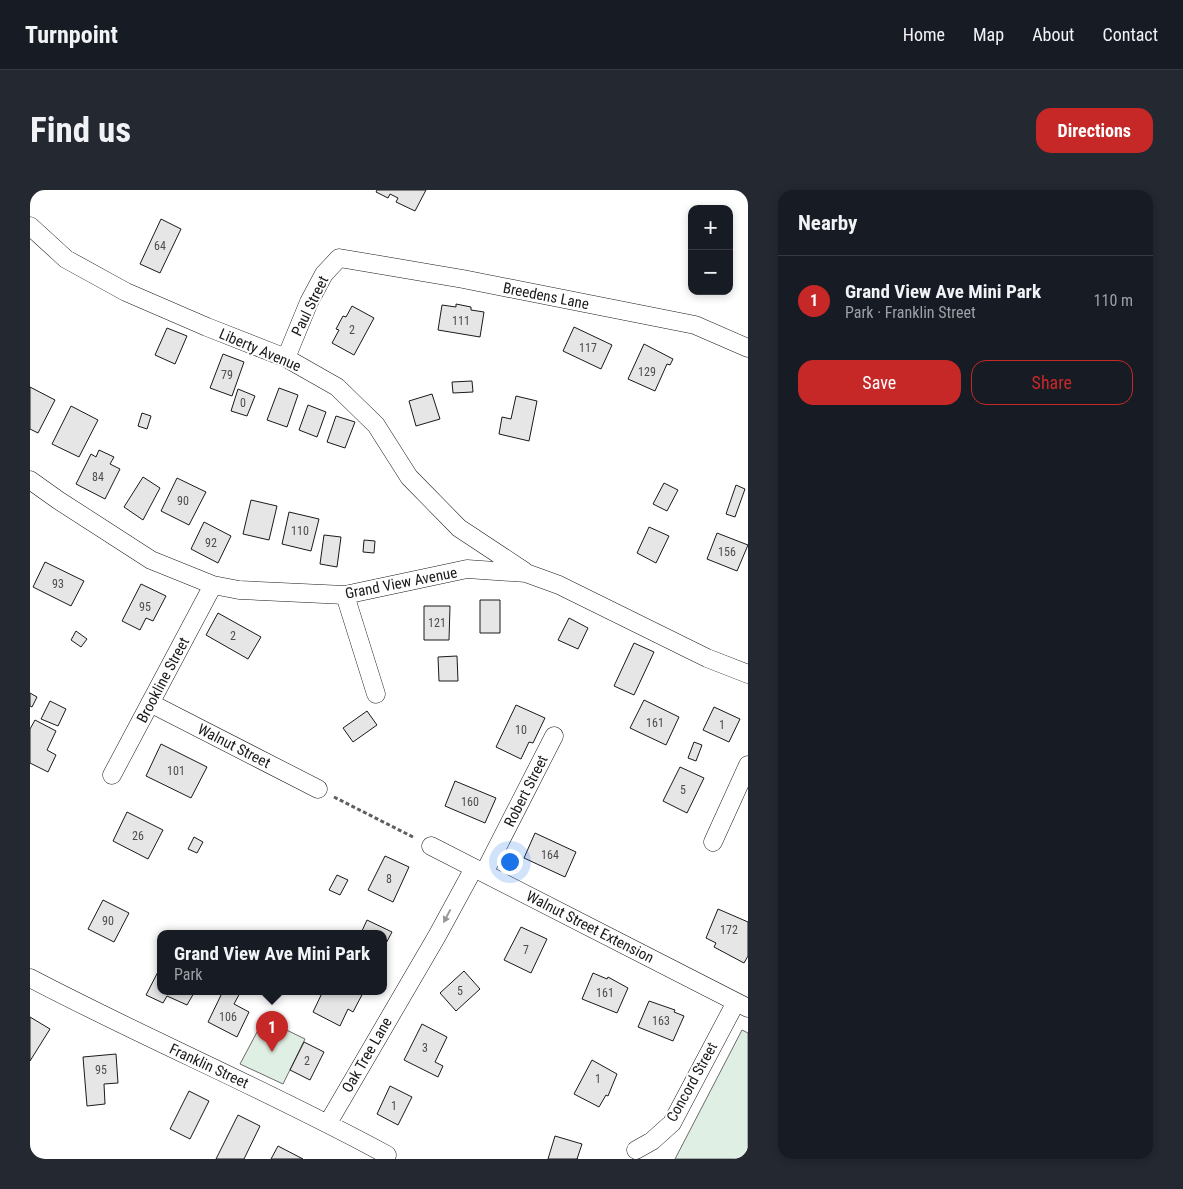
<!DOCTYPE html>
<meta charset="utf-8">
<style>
:root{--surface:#171b24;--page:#242831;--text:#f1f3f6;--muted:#9ea1a6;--line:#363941;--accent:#c62828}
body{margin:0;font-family:"Roboto Condensed",sans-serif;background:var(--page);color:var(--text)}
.controls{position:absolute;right:15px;top:15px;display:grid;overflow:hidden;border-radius:10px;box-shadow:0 2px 8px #0003}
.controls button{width:45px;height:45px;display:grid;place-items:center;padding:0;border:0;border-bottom:1px solid var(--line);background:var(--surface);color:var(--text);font:25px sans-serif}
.you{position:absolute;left:479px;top:671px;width:18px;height:18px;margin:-12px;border:4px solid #fff;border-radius:50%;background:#1a73e8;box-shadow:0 0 0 8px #1a73e833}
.badge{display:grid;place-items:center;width:32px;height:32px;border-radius:50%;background:var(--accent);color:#fff;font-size:16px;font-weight:700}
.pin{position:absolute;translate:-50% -41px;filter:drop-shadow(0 1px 2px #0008)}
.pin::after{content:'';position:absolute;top:26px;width:18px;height:15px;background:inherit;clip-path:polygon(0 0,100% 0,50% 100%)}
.popup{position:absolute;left:127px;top:740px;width:230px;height:65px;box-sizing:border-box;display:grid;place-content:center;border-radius:10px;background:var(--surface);filter:drop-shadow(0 1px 4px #0005);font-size:16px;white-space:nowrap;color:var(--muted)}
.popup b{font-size:19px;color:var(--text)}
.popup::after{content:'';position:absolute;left:50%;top:100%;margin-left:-10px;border:10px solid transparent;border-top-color:var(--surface)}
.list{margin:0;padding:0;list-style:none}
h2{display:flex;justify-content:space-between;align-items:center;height:65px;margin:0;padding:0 20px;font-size:21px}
h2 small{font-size:16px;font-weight:400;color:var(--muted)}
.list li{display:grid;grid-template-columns:32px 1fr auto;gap:15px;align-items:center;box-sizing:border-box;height:90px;padding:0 20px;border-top:1px solid var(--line)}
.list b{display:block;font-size:19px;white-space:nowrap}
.list p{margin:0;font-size:16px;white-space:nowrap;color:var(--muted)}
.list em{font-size:16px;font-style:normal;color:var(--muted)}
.actions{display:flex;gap:10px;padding:15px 20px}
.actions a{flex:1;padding:11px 0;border:1px solid var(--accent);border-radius:15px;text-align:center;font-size:18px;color:var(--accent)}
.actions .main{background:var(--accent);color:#fff}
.map{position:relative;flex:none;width:718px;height:969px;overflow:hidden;border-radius:15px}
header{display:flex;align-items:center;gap:30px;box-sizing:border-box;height:70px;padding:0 25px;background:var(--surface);border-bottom:1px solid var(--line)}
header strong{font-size:24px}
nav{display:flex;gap:28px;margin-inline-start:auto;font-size:18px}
.intro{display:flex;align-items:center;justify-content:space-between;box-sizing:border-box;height:120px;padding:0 30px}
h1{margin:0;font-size:35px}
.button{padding:12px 22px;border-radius:15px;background:var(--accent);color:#fff;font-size:18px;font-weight:700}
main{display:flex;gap:30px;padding:0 30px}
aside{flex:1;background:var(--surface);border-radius:15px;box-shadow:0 2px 8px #0003}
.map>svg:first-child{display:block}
.green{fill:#e0efe3;stroke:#6a6a6a}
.building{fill:#e6e6e6;stroke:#1a1a1a}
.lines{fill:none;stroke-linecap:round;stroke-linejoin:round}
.minor-casing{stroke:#1a1a1a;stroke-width:19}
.path{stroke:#5f5f5f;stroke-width:3;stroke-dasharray:4 2.5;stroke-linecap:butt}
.minor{stroke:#fff;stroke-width:18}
.oneway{fill:#989898}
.labels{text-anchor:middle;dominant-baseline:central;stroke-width:4;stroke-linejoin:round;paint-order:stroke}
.number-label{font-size:12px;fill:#4d4d4d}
.street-label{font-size:15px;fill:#1a1a1a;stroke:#fff}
</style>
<header>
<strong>Turnpoint</strong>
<nav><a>Home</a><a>Map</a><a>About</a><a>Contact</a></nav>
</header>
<div class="intro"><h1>Find us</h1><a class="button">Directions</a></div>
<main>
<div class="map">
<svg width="718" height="969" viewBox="0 0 718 969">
<rect width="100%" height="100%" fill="#fff"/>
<path class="green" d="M 234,829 L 275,849 L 253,894 L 210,874 Z
M 712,840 L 718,843 L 718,969 L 645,969 Z"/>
<path class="building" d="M 347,0 L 396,0 L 385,21 L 366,12 L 368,8 L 360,4 L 358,8 L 346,2 Z
M 131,29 L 151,39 L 130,83 L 110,74 Z
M 426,114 L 441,117 L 441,120 L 454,122 L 450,147 L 408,140 L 412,115 L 426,117 Z
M 322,116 L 344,128 L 324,165 L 302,153 L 309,140 L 306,139 L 313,126 L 316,127 Z
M 544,137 L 582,155 L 571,179 L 533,161 Z
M 137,138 L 157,146 L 145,174 L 125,165 Z
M 614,154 L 643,169 L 640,175 L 637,174 L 625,201 L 598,189 Z
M 193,164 L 214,172 L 202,206 L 180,198 Z
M 442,191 L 443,202 L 423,203 L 422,192 Z
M 0,197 L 25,210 L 8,243 L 0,239 Z
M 249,198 L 268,205 L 257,237 L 237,230 Z
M 208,199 L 225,206 L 217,226 L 201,221 Z
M 402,204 L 410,229 L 386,236 L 379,211 Z
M 486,206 L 507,211 L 499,251 L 469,244 L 472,227 L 481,229 Z
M 278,215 L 296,222 L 287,247 L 269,240 Z
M 41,216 L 68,230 L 49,267 L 22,254 Z
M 112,223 L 121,226 L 117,239 L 108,236 Z
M 306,226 L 325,232 L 315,258 L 297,252 Z
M 69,260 L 84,267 L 80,274 L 90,279 L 75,309 L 46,294 L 61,264 L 66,267 Z
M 113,287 L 130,298 L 113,330 L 94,317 Z
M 147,288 L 176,302 L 159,335 L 131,321 Z
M 634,293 L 648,300 L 637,321 L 623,314 Z
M 706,295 L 715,299 L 705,327 L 696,324 Z
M 221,310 L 247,316 L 239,350 L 213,344 Z
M 259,322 L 289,329 L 281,361 L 252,354 Z
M 174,332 L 201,346 L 188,373 L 161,359 Z
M 619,337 L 639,346 L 626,373 L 607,363 Z
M 687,343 L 718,355 L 707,381 L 677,369 Z
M 294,345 L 311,347 L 307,377 L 290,374 Z
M 334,350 L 345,351 L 344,363 L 333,362 Z
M 15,372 L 54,391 L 41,416 L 3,397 Z
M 111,394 L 136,406 L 123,431 L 116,428 L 110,440 L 92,431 Z
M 450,410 L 470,410 L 470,443 L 450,443 Z
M 394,416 L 420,416 L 419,450 L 394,450 Z
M 188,423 L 231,447 L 218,469 L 176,445 Z
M 539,428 L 558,438 L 548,459 L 528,450 Z
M 46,441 L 57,449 L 51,457 L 41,450 Z
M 604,453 L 624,462 L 604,505 L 584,496 Z
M 427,466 L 428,491 L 409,491 L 408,467 Z
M 0,503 L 7,507 L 2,517 L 0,516 Z
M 614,510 L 649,527 L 636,555 L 600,538 Z
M 20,511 L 36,519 L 28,536 L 11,529 Z
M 486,515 L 515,528 L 503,553 L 499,552 L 491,569 L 466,557 Z
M 684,517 L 710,529 L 699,552 L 673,540 Z
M 337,521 L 347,535 L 323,552 L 313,538 Z
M 5,530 L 26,541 L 17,560 L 26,565 L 18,582 L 0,573 L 0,539 Z
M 664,552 L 672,555 L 666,571 L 658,568 Z
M 131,554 L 177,577 L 161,608 L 116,586 Z
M 650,577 L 674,588 L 657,623 L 633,611 Z
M 425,591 L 466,608 L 455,633 L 415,616 Z
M 97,622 L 133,640 L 118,669 L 83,651 Z
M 505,643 L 546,662 L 535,687 L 494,668 Z
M 164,647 L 173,652 L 167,663 L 158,659 Z
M 355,666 L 379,677 L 363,712 L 338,700 Z
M 307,685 L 318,690 L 310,705 L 299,700 Z
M 73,710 L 99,723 L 84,752 L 58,739 Z
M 688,719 L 718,732 L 718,766 L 714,773 L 684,757 L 686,753 L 676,748 Z
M 337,730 L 362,742 L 353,759 L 353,743 L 331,743 Z
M 491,737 L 517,749 L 501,783 L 474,770 Z
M 131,776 L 131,801 L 165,801 L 157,815 L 137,806 L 133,813 L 116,805 Z
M 434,781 L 450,799 L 426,821 L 410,803 Z
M 563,783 L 577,789 L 578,787 L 598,798 L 587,823 L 552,809 Z
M 193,801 L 211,801 L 204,814 L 219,822 L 207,847 L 178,832 Z
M 293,801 L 334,801 L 323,822 L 318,819 L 310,836 L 283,822 Z
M 619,811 L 645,820 L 644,822 L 654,826 L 643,851 L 608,837 Z
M 0,827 L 20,839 L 0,871 Z
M 392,834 L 417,847 L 405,872 L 413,876 L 408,887 L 374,870 Z
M 274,852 L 294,862 L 280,890 L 260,880 Z
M 86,864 L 88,893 L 74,894 L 75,914 L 57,916 L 53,867 Z
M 562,870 L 587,884 L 578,906 L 576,905 L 569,917 L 544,904 Z
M 360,896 L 382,907 L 368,935 L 347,924 Z
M 159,901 L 179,911 L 160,949 L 140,939 Z
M 208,925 L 230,936 L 214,969 L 186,969 Z
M 525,946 L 552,954 L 547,969 L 548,969 L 518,969 Z
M 248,956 L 273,969 L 241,969 Z"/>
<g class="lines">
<defs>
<path id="minor" d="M 0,36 L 36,69 L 96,102 L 177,137 L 256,168 L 307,197 L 346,235 L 379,287 L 429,338 L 494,381
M 256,168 L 279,112 L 294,84 L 309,68 L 433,89 L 665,135 L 718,158
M 0,290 L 28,310 L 121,370 L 183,395 L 209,400 L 315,405 L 437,379 L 496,383 L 529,395 L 677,468 L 718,484
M 315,405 L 346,504
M 120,513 L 288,599
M 82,585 L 183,395
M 683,652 L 718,575
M 401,656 L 718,818
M 454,683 L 524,546
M 0,788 C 118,850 240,901 357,965
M 298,933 L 407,746 L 444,678
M 606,960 L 622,951 L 642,933 L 706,812"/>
</defs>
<use href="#minor" class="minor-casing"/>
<path class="path" d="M 304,607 L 385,648"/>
<use href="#minor" class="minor"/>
</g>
<defs><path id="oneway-solid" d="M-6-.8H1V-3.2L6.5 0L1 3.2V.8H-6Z" transform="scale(1.25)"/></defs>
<use class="oneway" href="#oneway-solid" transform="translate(417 726) rotate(118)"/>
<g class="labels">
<g class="number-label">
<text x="130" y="56">64</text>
<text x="431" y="131">111</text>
<text x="322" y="140">2</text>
<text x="558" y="158">117</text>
<text x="617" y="182">129</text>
<text x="197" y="185">79</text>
<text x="213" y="213">0</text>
<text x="68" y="287">84</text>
<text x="153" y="311">90</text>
<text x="270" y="341">110</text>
<text x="181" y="353">92</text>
<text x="697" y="362">156</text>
<text x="28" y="394">93</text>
<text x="115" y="417">95</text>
<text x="407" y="433">121</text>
<text x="203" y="446">2</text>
<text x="625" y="533">161</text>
<text x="692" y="535">1</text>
<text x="491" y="540">10</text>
<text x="146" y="581">101</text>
<text x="653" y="600">5</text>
<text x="440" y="612">160</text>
<text x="108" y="646">26</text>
<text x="520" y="665">164</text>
<text x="359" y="689">8</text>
<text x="78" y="731">90</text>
<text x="699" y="740">172</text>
<text x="496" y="760">7</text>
<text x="430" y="801">5</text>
<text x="575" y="803">161</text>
<text x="198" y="827">106</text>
<text x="631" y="831">163</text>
<text x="395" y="858">3</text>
<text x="277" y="871">2</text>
<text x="71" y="880">95</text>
<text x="568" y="889">1</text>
<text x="364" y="916">1</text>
</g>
<g class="street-label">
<text transform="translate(516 106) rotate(11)">Breedens Lane</text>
<text transform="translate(280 116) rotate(-64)">Paul Street</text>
<text transform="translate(230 160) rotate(23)">Liberty Avenue</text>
<text transform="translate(371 393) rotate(-11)">Grand View Avenue</text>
<text transform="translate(133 490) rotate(-62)">Brookline Street</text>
<text transform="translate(204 556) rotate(27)">Walnut Street</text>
<text transform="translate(496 601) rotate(-63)">Robert Street</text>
<text transform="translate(560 737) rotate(27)">Walnut Street Extension</text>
<text transform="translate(337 865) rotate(-60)">Oak Tree Lane</text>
<text transform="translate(179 876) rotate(25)">Franklin Street</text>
<text transform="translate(662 892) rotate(-61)">Concord Street</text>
</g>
</g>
</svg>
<div class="controls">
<button>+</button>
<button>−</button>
</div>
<div class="you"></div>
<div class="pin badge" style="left:242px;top:862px">1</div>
<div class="popup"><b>Grand View Ave Mini Park</b>Park</div>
</div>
<aside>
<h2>Nearby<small></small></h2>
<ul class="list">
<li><span class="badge">1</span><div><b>Grand View Ave Mini Park</b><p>Park · Franklin Street</p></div><em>110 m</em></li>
</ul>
<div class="actions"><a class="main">Save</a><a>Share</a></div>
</aside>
</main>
